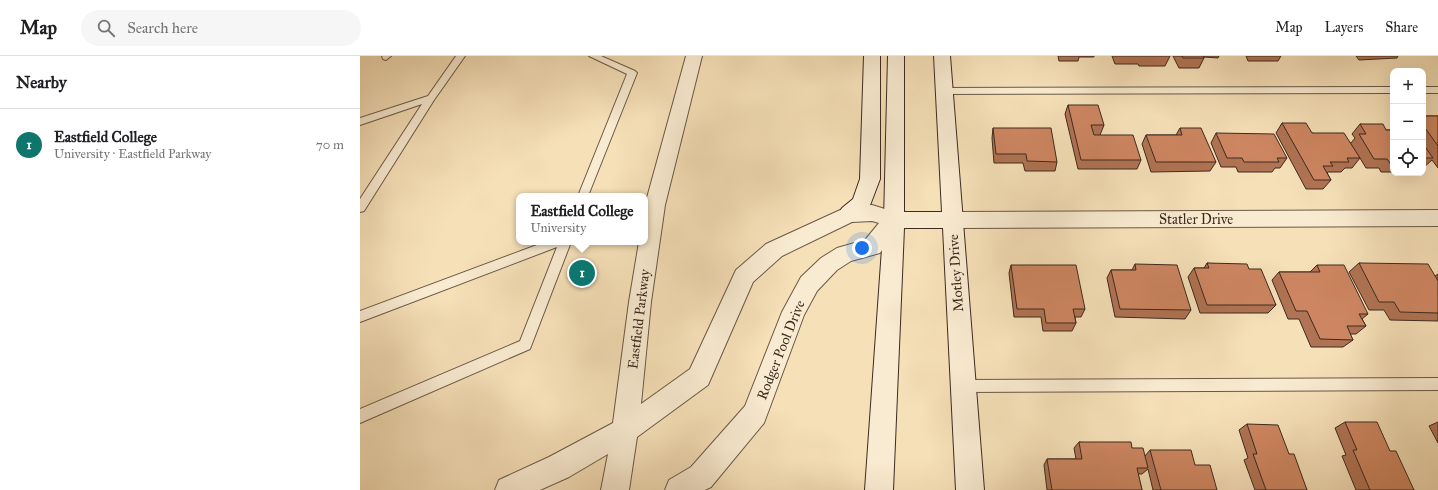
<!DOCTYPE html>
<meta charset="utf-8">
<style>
:root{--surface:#fff;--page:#f6f6f6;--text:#202124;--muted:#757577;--line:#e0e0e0;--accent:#0f766e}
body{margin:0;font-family:"IM FELL Great Primer",serif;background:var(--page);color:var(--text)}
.controls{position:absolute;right:12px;top:12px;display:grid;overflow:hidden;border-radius:8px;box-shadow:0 4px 16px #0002}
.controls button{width:36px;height:36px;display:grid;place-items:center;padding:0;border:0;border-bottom:1px solid var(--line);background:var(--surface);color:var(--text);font:20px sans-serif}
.you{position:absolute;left:502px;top:192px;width:14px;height:14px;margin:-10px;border:3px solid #fff;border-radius:50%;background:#1a73e8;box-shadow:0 0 0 6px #1a73e833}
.badge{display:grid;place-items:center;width:26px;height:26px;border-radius:50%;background:var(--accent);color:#fff;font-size:13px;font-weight:700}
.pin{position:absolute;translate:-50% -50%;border:2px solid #fff;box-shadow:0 1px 4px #0006}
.popup{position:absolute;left:156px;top:137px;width:132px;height:52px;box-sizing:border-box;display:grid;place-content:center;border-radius:8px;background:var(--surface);filter:drop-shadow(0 1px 3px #0005);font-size:13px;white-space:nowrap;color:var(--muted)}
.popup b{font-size:15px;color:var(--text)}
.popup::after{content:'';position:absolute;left:50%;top:100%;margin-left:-8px;border:8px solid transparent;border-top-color:var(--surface)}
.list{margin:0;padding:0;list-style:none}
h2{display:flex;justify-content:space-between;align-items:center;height:52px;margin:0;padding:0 16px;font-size:17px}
h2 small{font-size:13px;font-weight:400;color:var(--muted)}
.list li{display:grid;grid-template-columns:26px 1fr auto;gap:12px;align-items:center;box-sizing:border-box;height:72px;padding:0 16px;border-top:1px solid var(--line)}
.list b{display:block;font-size:15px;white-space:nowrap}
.list p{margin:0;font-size:13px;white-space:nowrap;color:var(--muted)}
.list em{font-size:13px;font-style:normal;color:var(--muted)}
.icon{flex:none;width:22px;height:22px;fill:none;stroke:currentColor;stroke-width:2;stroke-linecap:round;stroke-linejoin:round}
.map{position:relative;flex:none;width:1078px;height:434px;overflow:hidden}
header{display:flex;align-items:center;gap:24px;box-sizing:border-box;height:56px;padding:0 20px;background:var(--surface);border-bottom:1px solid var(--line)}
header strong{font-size:19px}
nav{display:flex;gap:22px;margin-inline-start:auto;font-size:14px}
.search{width:280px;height:36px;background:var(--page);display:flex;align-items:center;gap:10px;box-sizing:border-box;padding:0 14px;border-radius:22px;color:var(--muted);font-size:15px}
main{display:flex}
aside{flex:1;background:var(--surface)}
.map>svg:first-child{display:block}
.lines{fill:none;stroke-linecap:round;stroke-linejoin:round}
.service-casing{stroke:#6a5846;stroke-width:2}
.minor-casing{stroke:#6a5846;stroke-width:2}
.secondary-casing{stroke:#3c2a20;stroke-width:2}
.service{fill:#f9ebd1;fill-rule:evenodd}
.minor{fill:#f9ebd1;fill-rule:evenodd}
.secondary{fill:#f9ebd1;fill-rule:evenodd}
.wall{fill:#b07353;stroke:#3c2a20}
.building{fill:#cd8661;stroke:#3c2a20}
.labels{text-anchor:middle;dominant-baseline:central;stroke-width:3;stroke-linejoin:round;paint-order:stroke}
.street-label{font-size:14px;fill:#3c2a20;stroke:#f9ebd1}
</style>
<header>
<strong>Map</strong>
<div class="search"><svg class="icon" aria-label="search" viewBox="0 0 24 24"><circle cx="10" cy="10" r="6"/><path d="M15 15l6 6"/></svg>Search here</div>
<nav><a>Map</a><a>Layers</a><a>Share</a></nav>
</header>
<main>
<aside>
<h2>Nearby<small></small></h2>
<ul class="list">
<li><span class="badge">1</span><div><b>Eastfield College</b><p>University · Eastfield Parkway</p></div><em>70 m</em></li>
</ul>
</aside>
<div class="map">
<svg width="1078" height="434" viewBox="0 0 1078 434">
<rect width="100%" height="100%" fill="#f6e0b8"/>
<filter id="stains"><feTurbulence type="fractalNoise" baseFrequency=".005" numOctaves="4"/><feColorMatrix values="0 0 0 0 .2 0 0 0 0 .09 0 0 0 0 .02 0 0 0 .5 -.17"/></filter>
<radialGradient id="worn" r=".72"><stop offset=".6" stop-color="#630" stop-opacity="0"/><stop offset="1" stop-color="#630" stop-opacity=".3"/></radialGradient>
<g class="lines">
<defs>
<path id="service" d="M 22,0 L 31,0 L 26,4 L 23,3 Z
M 96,0 L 105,0 L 74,44 L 4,155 L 0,156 L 0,143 L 62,48 L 0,69 L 0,62 L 68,40 Z
M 229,0 L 241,0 L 275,15 L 277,17 L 228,140 L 218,140 L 267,18 Z
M 1033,31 L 1033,37 L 584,38 L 579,35 L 584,32 Z
M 1063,31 L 1078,31 L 1078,37 L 1063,37 Z
M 185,186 L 211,186 L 170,293 L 0,367 L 0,353 L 160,285 L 197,191 L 0,266 L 0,255 Z
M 1078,322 L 1078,334 L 604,336 L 599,334 L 597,330 L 599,326 L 604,324 Z"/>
<path id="minor" d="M 326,0 L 342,0 L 305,149 L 291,246 L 281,348 L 330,313 L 376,214 L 406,188 L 489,150 L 512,149 L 541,158 L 544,164 L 520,197 L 491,205 L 477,214 L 457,235 L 444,259 L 404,367 L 351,431 L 345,434 L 305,434 L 309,424 L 331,411 L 385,350 L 422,256 L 441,221 L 461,202 L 477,192 L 505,184 L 519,167 L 512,165 L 492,166 L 422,200 L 393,226 L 348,329 L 277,381 L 269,434 L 241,434 L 248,398 L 209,421 L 180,434 L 135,434 L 139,424 L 189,401 L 253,367 L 269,246 L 279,186 L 285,186 L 285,149 Z
M 1078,154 L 1078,170 L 593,172 L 586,170 L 583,164 L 586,158 L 593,156 Z"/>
<path id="secondary" d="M 504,0 L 520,0 L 520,123 L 509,152 L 496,164 L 489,166 L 482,164 L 479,158 L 482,152 L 493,143 L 500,123 Z
M 528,0 L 544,0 L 544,156 L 582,156 L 574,0 L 590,0 L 624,434 L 596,434 L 583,172 L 544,172 L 533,434 L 505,434 L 524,164 Z"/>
</defs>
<use href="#service" class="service-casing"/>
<use href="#minor" class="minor-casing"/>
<use href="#secondary" class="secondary-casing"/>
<use href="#service" class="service"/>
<use href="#minor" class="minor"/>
<use href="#secondary" class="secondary"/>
</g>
<path class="wall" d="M 698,0 L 734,0 L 734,1 L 719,1 L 718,5 L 699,5 Z
M 752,0 L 810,0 L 805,10 L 779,10 L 778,8 L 755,8 Z
M 813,0 L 859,0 L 858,2 L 844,1 L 844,2 L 839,12 L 819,12 Z
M 886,0 L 921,0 L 918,5 L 888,5 Z
M 996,0 L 1038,0 L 1037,2 L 999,4 Z
M 708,49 L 744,69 L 740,79 L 781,104 L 777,113 L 718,113 L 705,58 Z
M 1063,60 L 1078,60 L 1078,112 L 1072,104 L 1063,112 Z
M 922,67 L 952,77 L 991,87 L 995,82 L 992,78 L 1000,68 L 1026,74 L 1033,74 L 1033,116 L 1021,116 L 1019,112 L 1006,112 L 1000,102 L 992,112 L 985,112 L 981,116 L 968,116 L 967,117 L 971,124 L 963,133 L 946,133 L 916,77 Z
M 633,72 L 697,106 L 695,115 L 665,115 L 663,107 L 634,107 L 632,82 Z
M 820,72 L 856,106 L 850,115 L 791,116 L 782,88 L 786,79 L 816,79 Z
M 856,77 L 927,102 L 920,112 L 915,112 L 912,116 L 878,116 L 876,111 L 861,111 L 851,87 Z
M 847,207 L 889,213 L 916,249 L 908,257 L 840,257 L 828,221 L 834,212 L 844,212 Z
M 999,207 L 1075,220 L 1078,218 L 1078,265 L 1030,264 L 1024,254 L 1009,254 L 989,216 Z
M 775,208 L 831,254 L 825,263 L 755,261 L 747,222 L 751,214 L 772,214 Z
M 651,209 L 725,253 L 721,261 L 715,261 L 716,267 L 712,275 L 683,275 L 681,261 L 654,261 L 649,217 Z
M 957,209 L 1008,258 L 1002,263 L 1006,270 L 996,278 L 990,278 L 993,284 L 983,291 L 951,291 L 939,263 L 928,263 L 912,224 L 919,216 L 950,216 Z
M 985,366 L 1030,395 L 1054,434 L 996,434 L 982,400 L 986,399 L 975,372 Z
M 1078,366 L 1078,387 L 1069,370 Z
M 887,368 L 929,398 L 947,434 L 895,434 L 884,404 L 888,402 L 879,374 Z
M 719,386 L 772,392 L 785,400 L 790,394 L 835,409 L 857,434 L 793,434 L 788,413 L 782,418 L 778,418 L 782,434 L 687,434 L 684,409 L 687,403 L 716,403 L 714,392 Z"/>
<path class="building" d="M 822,0 L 843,0 L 844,2 L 823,2 Z
M 708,49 L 738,49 L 744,69 L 731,69 L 734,79 L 773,79 L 781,104 L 721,104 Z
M 1063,60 L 1078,60 L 1078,90 L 1063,69 Z
M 922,67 L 946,67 L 952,77 L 984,77 L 1000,102 L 987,102 L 989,106 L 970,106 L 973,110 L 963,110 L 971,124 L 954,124 Z
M 1000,68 L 1023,68 L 1026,74 L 1033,74 L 1033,107 L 1030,107 L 1027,103 L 1014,103 L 999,78 L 1006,78 Z
M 633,72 L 691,72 L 697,106 L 667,105 L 666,98 L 636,98 Z
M 820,72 L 841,72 L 856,106 L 796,106 L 786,79 L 822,79 Z
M 856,77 L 914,78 L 927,102 L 917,102 L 919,106 L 884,106 L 882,102 L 867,102 Z
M 1063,88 L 1073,102 L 1063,102 Z
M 847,207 L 887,208 L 889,213 L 901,213 L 916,249 L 847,249 L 834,212 L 849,212 Z
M 999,207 L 1068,208 L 1078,225 L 1078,257 L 1040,256 L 1034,246 L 1019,246 Z
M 775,208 L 817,209 L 831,254 L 760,253 L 751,214 L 776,214 Z
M 651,209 L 716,209 L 725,253 L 713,253 L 716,267 L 686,267 L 684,253 L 657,253 Z
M 957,209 L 984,209 L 1008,258 L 999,258 L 1006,270 L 987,270 L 993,284 L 960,283 L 947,255 L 936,255 L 919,216 L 960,216 Z
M 985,366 L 1017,366 L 1030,395 L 1036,395 L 1054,434 L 1010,434 L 993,394 L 997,394 Z
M 887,368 L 918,369 L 929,398 L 934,398 L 947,434 L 906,434 L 893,398 L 897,398 Z
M 719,386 L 771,386 L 772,392 L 783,392 L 788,412 L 777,412 L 782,434 L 692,434 L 687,403 L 722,403 Z
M 790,394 L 831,394 L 835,409 L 850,409 L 857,434 L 801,434 Z"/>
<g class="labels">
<g class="street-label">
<text x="836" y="163">Statler Drive</text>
<text transform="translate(596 217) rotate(-94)">Motley Drive</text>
<text transform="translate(279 263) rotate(-83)">Eastfield Parkway</text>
<text transform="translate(421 294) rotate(-68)">Rodger Pool Drive</text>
</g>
</g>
<rect width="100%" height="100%" filter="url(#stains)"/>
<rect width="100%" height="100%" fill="url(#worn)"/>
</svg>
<div class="controls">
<button>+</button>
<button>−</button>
<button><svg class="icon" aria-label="locate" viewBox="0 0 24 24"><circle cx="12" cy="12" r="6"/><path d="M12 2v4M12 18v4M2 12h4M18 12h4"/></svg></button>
</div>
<div class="you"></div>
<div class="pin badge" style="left:222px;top:217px">1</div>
<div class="popup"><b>Eastfield College</b>University</div>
</div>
</main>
